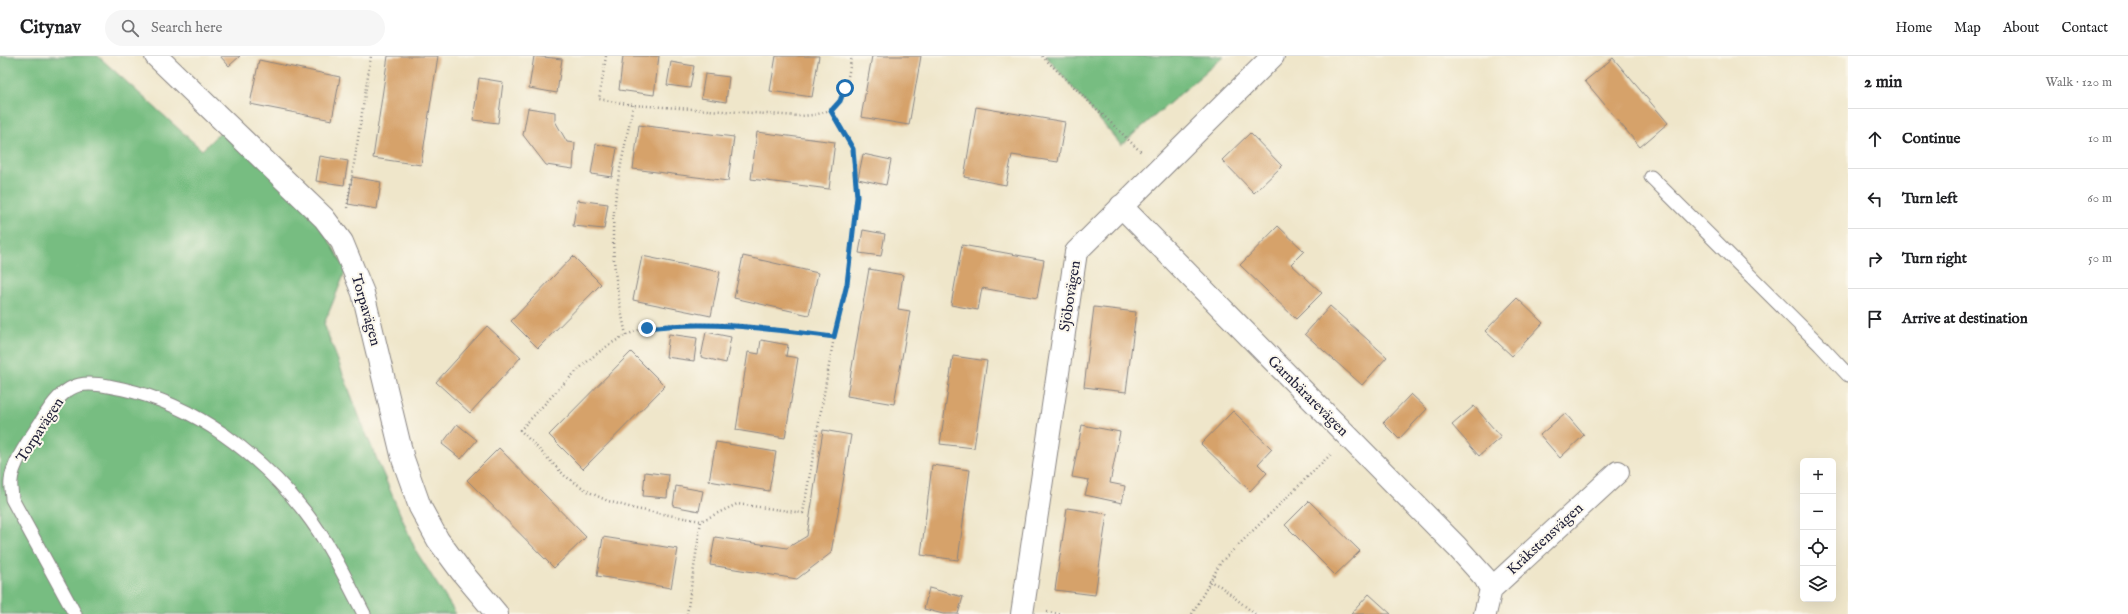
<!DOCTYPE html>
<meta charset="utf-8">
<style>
:root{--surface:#fff;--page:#f6f6f6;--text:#202124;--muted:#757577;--line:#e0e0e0}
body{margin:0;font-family:"IM FELL English",serif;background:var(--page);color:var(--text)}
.controls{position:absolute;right:12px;bottom:12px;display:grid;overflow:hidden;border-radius:6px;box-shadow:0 4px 16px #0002}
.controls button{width:36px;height:36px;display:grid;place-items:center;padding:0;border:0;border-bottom:1px solid var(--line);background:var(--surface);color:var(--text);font:20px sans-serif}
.stop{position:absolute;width:12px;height:12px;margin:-9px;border:3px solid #1f6fb2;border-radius:50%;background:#fff}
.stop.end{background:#1f6fb2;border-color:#fff;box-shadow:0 1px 4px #0008}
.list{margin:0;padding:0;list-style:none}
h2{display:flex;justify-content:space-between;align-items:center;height:52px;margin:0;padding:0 16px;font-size:17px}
h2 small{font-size:13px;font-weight:400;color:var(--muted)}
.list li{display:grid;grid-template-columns:26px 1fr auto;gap:12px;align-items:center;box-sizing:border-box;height:60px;padding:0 16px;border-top:1px solid var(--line)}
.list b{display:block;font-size:15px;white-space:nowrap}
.list em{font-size:13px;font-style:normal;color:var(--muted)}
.icon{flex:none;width:22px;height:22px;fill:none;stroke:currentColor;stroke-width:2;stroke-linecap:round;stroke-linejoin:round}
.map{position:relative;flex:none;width:1848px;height:558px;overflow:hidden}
header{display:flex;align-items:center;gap:24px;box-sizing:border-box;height:56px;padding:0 20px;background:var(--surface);border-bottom:1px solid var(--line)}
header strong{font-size:19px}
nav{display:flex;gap:22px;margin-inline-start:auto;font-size:14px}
.search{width:280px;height:36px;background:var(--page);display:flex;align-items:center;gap:10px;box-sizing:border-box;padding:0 14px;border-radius:22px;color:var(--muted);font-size:15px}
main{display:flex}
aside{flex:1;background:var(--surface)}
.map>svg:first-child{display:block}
.forest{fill:#77bd81;stroke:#4c705e}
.building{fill:#d6a26b}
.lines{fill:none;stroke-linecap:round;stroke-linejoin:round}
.lane-casing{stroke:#888482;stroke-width:15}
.street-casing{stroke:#888482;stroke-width:24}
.path{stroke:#888482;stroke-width:2.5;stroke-dasharray:1 3;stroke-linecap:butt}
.lane{stroke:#fff;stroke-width:13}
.street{stroke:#fff;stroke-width:22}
.route{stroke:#1f6fb2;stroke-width:5}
.labels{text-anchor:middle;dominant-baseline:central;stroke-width:4;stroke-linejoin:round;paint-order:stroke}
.street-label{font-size:15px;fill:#22223b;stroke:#fbf7ec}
</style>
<header>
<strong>Citynav</strong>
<div class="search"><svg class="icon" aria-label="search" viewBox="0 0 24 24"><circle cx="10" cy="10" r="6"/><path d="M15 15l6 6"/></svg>Search here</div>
<nav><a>Home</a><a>Map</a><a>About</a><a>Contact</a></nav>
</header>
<main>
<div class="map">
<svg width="1848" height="558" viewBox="0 0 1848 558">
<rect width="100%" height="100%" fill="#fbf7ec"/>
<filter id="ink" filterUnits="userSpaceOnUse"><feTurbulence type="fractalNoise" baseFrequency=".025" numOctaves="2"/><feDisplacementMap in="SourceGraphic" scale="8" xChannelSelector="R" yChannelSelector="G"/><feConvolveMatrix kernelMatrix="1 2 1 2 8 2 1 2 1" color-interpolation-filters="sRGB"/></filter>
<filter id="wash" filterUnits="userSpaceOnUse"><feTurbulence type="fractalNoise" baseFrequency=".012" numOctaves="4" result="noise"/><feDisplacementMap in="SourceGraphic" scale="16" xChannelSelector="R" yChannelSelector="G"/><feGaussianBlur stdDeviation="0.9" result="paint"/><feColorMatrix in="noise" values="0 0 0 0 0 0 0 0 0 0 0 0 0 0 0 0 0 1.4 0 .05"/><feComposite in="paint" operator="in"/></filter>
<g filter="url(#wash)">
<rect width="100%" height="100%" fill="#efe6ca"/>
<path class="forest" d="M 0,0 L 98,0 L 202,94 L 223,73 L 314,158 L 346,214 L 324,268 L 364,373 L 416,495 L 456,558 L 0,558 Z
M 1046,0 L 1224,0 L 1121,89 Z"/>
<g id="blocks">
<path class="building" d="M 220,0 L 240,0 L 229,10 Z
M 388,0 L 438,0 L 421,109 L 373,102 Z
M 534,0 L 562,3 L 557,37 L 529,32 Z
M 623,0 L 659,0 L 654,39 L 619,34 Z
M 776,0 L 819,0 L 812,41 L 770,35 Z
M 872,0 L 921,0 L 909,69 L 861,61 Z
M 1613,2 L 1668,67 L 1640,91 L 1585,25 Z
M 259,4 L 340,21 L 332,64 L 250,48 Z
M 671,6 L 694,10 L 690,32 L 667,29 Z
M 705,18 L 729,21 L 726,46 L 701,42 Z
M 479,22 L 503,26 L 498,67 L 473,64 Z
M 976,51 L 1065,66 L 1058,106 L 1012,99 L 1006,129 L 964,121 Z
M 528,52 L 555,56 L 555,65 L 567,86 L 575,87 L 573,113 L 546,109 L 523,79 Z
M 639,69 L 734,81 L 728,125 L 633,113 Z
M 757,76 L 835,86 L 829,133 L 751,123 Z
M 1250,77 L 1282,110 L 1254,137 L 1222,104 Z
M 596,88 L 617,92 L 612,121 L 591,118 Z
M 863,98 L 891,104 L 886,129 L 858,123 Z
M 320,100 L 348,105 L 344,129 L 316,125 Z
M 352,121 L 381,126 L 377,153 L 348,148 Z
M 577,144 L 608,148 L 604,173 L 573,170 Z
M 1278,170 L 1304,195 L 1291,208 L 1322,237 L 1296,263 L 1240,209 Z
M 863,174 L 885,178 L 881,200 L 859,197 Z
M 962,189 L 1044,204 L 1037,242 L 982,232 L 978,254 L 951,249 Z
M 573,200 L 601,228 L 538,292 L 511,265 Z
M 642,200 L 720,216 L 711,260 L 633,244 Z
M 743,200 L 818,217 L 809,259 L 734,242 Z
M 869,213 L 903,219 L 898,253 L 910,255 L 894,348 L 847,340 Z
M 1517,242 L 1543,267 L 1512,300 L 1485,275 Z
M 1330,250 L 1387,301 L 1362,329 L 1305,278 Z
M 1094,251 L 1136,256 L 1126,336 L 1084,331 Z
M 487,270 L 521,301 L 470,357 L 436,326 Z
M 706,276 L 731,281 L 726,307 L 701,301 Z
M 669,278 L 697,282 L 694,305 L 666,301 Z
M 761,284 L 788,289 L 786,300 L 798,302 L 785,382 L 736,374 L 748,296 L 759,298 Z
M 631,296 L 665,330 L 583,413 L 549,379 Z
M 953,300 L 987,305 L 974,392 L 940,388 Z
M 1411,338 L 1427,353 L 1399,383 L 1383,367 Z
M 1474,350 L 1501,381 L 1479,400 L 1452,369 Z
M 1233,355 L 1272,393 L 1258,408 L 1267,417 L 1250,435 L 1201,388 Z
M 1565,357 L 1584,379 L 1560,402 L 1540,379 Z
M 457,368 L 477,384 L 461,403 L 442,388 Z
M 1082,369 L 1120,376 L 1110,427 L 1125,430 L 1122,447 L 1085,439 L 1089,424 L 1072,421 Z
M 823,374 L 851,379 L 831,497 L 797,523 L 710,509 L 715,481 L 787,492 L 807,480 Z
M 716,386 L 776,396 L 769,435 L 709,425 Z
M 499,392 L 586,481 L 554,512 L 467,424 Z
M 932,409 L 970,414 L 958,504 L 921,499 Z
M 645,416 L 669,419 L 667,442 L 643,440 Z
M 676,430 L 703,435 L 699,455 L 673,450 Z
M 1309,445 L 1360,495 L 1335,519 L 1285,469 Z
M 1067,452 L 1107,458 L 1095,539 L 1055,534 Z
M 603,481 L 678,493 L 671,532 L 597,520 Z
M 929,532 L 963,541 L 958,558 L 943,558 L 924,553 Z
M 1369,538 L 1391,558 L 1351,558 Z"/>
</g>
</g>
<g filter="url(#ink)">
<use href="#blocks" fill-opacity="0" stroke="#888482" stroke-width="1"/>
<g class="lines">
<defs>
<path id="lane" d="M 1651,121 L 1820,289 L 1848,319
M 75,558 L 12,443 C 12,437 10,430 11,425 C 12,405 36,375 46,358 C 70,322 85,325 123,333 C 196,349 260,399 305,456 C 329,487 346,523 364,558"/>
<path id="street" d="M 156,0 L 324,162 L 342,186 L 363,237 L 403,403 L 420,451 L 438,484 L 461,515 L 497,558
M 1121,150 L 1457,491 L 1485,522 L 1491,533
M 1022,558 L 1076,196 L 1273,0
M 1485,558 L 1491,533 L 1618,416"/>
</defs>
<use href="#lane" class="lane-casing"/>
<use href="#street" class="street-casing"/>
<path class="path" d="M 606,0 L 599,43 L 633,49 L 798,60 C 845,59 844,40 852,0
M 1042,0 L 1141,96
M 831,55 L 853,93 L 857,141 L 847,228 L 834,281
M 347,152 L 371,0
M 729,268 L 834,281 L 803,457 L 737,448 L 701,465 L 636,453 L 608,445 L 589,436 L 565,420 L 520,374 C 555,339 597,283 647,272 C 673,266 703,269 729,268 Z
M 626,279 C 619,246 613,213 613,179 C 613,136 625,92 633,49
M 1209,525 L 1220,530 L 1255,558
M 1047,556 L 1060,558
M 687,558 L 701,465
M 1192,558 L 1221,506 L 1331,398"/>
<use href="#lane" class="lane"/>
<use href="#street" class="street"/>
</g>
</g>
<g class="lines" filter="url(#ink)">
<path class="route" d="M 647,272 C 710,264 771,273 834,281 L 847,228 L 857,141 L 853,93 L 831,55 L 840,45 L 845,32"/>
</g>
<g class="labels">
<g class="street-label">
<text transform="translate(1070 240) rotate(-81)">Sjöbovägen</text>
<text transform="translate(366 254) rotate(74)">Torpavägen</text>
<text transform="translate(1308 340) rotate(45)">Garnbärarevägen</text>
<text transform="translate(40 374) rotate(-57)">Torpavägen</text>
<text transform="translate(1545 483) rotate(-43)">Kråkstensvägen</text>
</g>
</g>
</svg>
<div class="controls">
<button>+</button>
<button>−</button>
<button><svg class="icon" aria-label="locate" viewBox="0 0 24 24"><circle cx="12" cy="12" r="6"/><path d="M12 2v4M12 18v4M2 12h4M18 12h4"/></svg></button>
<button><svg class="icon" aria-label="layers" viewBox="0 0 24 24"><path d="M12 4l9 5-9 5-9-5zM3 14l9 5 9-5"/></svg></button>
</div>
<div class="stop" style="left:845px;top:32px"></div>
<div class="stop end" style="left:647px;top:272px"></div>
</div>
<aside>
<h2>2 min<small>Walk · 120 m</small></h2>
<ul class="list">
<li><svg class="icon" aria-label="ahead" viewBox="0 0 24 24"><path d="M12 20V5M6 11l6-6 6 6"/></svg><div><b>Continue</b></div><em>10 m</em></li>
<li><svg class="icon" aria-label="left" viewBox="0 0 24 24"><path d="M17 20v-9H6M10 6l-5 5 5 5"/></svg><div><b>Turn left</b></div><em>60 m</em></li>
<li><svg class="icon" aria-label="right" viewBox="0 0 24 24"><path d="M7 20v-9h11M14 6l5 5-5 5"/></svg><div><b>Turn right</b></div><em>50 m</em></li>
<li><svg class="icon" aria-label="arrive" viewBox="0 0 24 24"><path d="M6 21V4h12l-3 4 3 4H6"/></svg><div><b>Arrive at destination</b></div></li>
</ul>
</aside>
</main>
